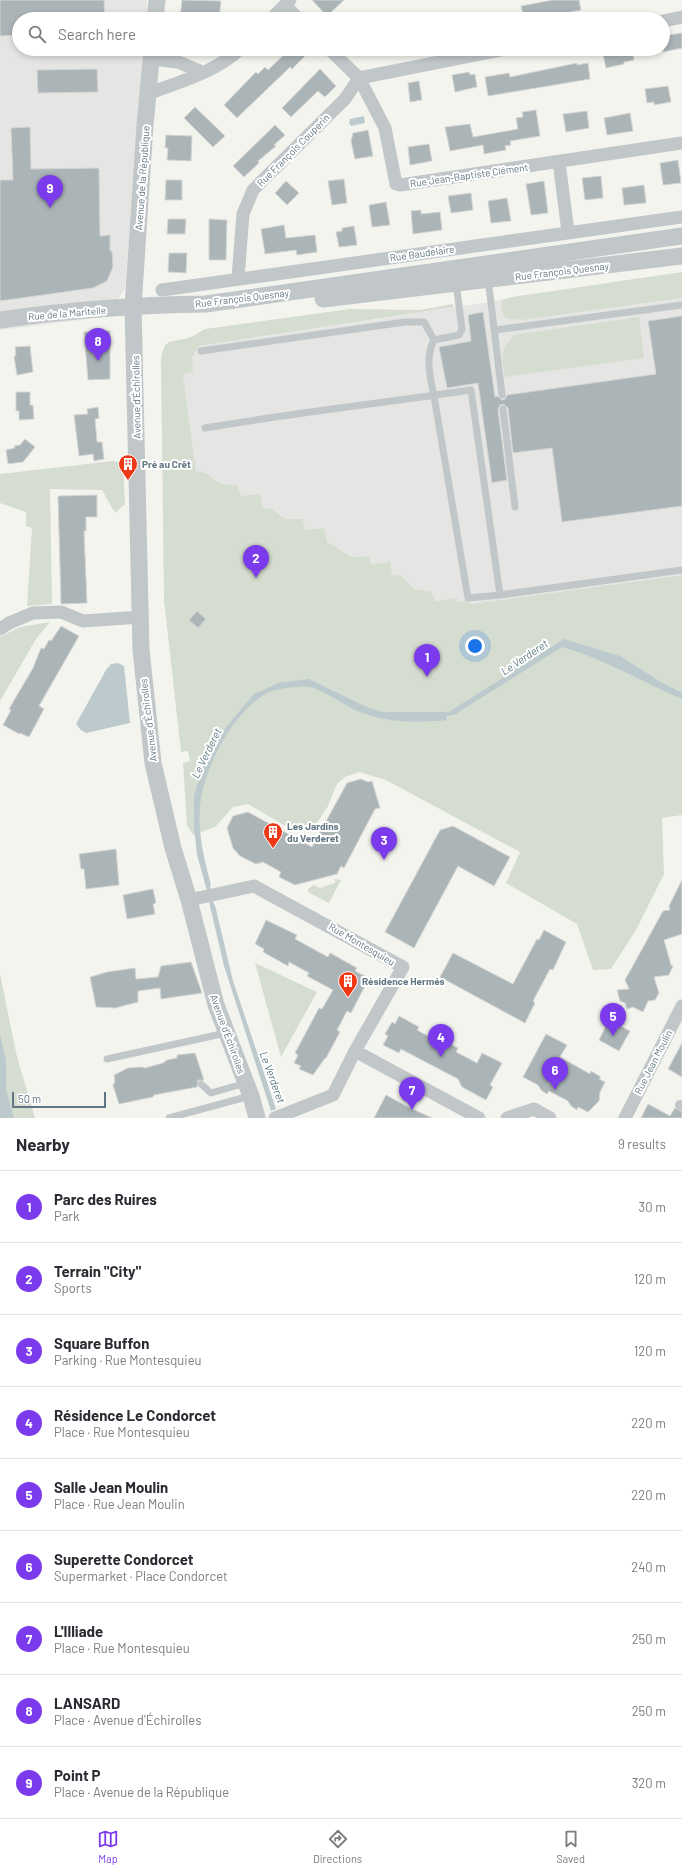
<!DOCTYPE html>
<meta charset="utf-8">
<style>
:root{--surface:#fff;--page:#f7f7f7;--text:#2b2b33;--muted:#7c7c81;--line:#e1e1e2;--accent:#7c3aed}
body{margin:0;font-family:Barlow,sans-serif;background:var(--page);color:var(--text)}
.scale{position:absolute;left:12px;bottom:10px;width:94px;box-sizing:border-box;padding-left:4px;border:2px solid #617683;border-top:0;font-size:11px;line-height:14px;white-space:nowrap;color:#617683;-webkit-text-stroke:3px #fff;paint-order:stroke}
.you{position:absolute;left:475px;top:646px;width:14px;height:14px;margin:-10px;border:3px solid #fff;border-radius:50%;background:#1a73e8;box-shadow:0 0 0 6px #1a73e833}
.badge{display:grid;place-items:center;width:26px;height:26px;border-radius:50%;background:var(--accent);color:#fff;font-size:13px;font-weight:700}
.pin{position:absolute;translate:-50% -33px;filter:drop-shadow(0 1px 2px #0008)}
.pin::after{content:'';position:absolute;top:21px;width:14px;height:12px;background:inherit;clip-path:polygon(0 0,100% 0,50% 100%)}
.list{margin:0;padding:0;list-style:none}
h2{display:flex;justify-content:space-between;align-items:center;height:52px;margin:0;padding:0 16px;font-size:17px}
h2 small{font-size:13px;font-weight:400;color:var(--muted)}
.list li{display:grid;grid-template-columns:26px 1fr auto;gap:12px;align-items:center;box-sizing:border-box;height:72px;padding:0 16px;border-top:1px solid var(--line)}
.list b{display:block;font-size:15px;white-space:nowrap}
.list p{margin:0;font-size:13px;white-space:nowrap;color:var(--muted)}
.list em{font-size:13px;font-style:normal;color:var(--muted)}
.icon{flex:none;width:22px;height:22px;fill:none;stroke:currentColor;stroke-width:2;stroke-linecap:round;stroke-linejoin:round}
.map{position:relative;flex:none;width:682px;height:1118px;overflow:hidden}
.search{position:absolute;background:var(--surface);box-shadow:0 2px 6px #0003;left:12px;right:12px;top:12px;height:44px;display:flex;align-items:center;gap:10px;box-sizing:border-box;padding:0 14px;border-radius:22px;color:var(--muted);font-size:15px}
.sheet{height:700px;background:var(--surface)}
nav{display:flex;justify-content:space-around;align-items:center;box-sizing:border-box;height:56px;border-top:1px solid var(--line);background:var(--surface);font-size:11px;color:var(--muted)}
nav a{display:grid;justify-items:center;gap:2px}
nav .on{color:var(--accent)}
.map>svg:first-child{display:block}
.built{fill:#e5e5e3}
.green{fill:#d5dcd0}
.water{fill:#bcc9cd}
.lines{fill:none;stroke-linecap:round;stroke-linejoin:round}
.stream{stroke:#bcc9cd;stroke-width:4}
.building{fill:#abb5b8;stroke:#d5d5d3}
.service{stroke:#c1c6c8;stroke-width:7}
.pedestrian{stroke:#c1c6c8;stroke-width:10}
.minor{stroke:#c1c6c8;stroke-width:13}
.tertiary{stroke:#c1c6c8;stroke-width:17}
.labels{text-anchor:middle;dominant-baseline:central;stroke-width:4;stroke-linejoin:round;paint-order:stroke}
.street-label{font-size:10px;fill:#617683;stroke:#fff}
.poi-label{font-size:10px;font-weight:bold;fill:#617683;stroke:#fff;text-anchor:start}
.water-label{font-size:11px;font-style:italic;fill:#5c7a81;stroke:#fff}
</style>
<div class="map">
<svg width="682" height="1118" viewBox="0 0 682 1118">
<rect width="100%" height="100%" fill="#f4f4ef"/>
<path class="built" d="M 0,0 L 147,0 L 146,19 L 19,19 L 19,49 L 143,49 L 125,289 L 105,317 L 0,330 Z
M 682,298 L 682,575 L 471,604 L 466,601 L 456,602 L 455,598 L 436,601 L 431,591 L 413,589 L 401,576 L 392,576 L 371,565 L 369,556 L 352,557 L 305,530 L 303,519 L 285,519 L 272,509 L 263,508 L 241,496 L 237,485 L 221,484 L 206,473 L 196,471 L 183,374 L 193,372 L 191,357 L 199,346 L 502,300 L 501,310 L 548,316 Z"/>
<path class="green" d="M 682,272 L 682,298 L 521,320 L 506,318 L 501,310 L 502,300 L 512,297 Z
M 453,304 L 454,307 L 199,346 L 192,357 L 193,372 L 183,374 L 196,471 L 206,473 L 221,484 L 237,485 L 241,496 L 260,494 L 263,508 L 272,509 L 285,519 L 303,519 L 305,530 L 324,528 L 327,542 L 352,557 L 369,556 L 371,565 L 390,562 L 392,575 L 401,576 L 414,589 L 431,591 L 436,601 L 455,598 L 456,602 L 466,601 L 471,604 L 682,575 L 682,815 L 662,818 L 664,874 L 636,930 L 611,969 L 593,970 L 577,924 L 506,883 L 520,852 L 386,780 L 359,772 L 345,777 L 337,784 L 327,808 L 314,827 L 294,831 L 248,804 L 233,807 L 215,827 L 193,835 L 187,825 L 183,763 L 190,761 L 188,751 L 181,752 L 164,600 L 161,361 C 164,338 168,343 188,338 C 194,336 199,332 205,329 L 350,309 L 420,310 Z
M 639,317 L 644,358 L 505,377 C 502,357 499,350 515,335 Z
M 113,461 L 123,463 L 125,504 L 115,513 L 102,490 L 50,489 L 52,604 L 27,606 L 32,528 L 26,526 L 26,512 L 0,503 L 0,474 Z
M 50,622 L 36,639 L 0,701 L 0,637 L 20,627 Z
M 335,879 L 341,880 L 329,903 L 308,892 L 308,889 L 314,885 L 320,888 L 335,883 Z
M 255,963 L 317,992 L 281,1057 Z
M 0,974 L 17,1057 L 35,1118 L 0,1118 Z"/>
<path class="water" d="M 364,116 L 365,123 L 351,126 L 349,123 L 350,119 Z
M 564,639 L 620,656 L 659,681 L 682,693 L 682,699 C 642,682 605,659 562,647 L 454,715 L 452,710 Z
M 118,663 L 124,666 L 130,723 L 86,733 L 81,730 L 76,724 L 106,670 L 111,664 Z
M 309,679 L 364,706 L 382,712 L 445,712 L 447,720 C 415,723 384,723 355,710 C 345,705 317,687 309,687 C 297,686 277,688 267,693 C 235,710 206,764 201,799 C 196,827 204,858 211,885 L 206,887 L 197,855 L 194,828 L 194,796 L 204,764 L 227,726 L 254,694 L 279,683 Z
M 215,905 L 233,981 L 276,1109 L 271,1111 L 224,966 L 210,906 Z
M 0,1035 L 6,1060 L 6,1089 L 14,1118 L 0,1118 Z"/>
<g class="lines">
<path class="stream" d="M 441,715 L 452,713 L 457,710
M 207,881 L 213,910"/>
</g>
<path class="building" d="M 0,0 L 104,0 L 105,19 L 19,19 L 19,35 L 0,36 Z
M 182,0 L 221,1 L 219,19 L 180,19 Z
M 312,0 L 344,0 L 327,16 Z
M 553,0 L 579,0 L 581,10 L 536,19 L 524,19 L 521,6 Z
M 682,33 L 682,48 L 663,52 L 663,36 Z
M 290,49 L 302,49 L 307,54 L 292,69 L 290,67 L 237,118 L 224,105 L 256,72 L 258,74 L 265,67 L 268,70 Z
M 602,49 L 632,49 L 634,60 L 624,62 L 624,64 L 606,68 Z
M 577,63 L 577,65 L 588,63 L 590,79 L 488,96 L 485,77 L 509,73 L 510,77 Z
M 97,69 L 98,92 L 38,93 L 37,70 Z
M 320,69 L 336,86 L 325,97 L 318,91 L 291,117 L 282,108 Z
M 469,72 L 470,75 L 475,74 L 477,87 L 455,92 L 452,75 Z
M 419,81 L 422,100 L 410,102 L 408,83 Z
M 668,86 L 671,102 L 654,105 L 654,102 L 647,103 L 645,89 Z
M 195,107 L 225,136 L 213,147 L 184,118 Z
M 536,110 L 540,136 L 510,141 L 511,145 L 505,146 L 506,150 L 484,154 L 483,145 L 450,151 L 445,127 L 470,124 L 473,137 L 518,129 L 516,118 L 523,117 L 522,112 Z
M 587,111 L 589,128 L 566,132 L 563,114 Z
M 630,113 L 633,131 L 607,135 L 604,118 Z
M 275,125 L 285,135 L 274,145 L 276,146 L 258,161 L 259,163 L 244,177 L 233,166 Z
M 30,127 L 31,169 L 99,168 L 100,236 L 110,235 L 110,251 L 112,251 L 113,267 L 107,281 L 93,288 L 0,301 L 0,180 L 13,180 L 11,128 Z
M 368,130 L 373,156 L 355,159 L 351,141 L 353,133 Z
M 166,135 L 192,136 L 191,161 L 167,160 L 168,148 L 165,148 Z
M 429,144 L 432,161 L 410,165 L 408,147 Z
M 678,160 L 681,183 L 663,185 L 660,163 Z
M 601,176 L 603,198 L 585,200 L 582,178 Z
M 344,179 L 347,203 L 332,205 L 328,181 Z
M 166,180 L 182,180 L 182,200 L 165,200 Z
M 286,181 L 299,193 L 287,205 L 275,193 Z
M 544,181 L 548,213 L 531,215 L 526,184 Z
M 644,185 L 646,203 L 624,205 L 622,188 Z
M 471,193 L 473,210 L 451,213 L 448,196 Z
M 507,198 L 511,221 L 491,223 L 488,201 Z
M 386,202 L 390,225 L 372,227 L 369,205 Z
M 421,210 L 421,214 L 440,212 L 442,230 L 413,234 L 411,211 Z
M 168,219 L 186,219 L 185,234 L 167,234 Z
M 209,219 L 227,220 L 226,260 L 209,260 Z
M 284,225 L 286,238 L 315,235 L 317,252 L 297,255 L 296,250 L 265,254 L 261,229 Z
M 354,226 L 357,245 L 339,247 L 336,232 L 342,231 L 342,228 Z
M 169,253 L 187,253 L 186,273 L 168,272 Z
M 483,312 L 495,397 L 497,396 L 502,400 L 505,399 L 507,395 L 656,374 L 648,321 L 682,316 L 682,506 L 562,522 L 552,448 L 513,453 L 508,408 L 503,404 L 500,405 L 498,410 L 507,480 L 492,483 L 478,383 L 447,388 L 439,347 L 471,341 L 468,315 Z
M 101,331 L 110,331 L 110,379 L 88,380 L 84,332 Z
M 30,346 L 33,372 L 17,375 L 14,356 L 16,356 L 15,347 Z
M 16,392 L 30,392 L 30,405 L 33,405 L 34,419 L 19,420 L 19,411 L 16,411 Z
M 98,407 L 99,418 L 95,419 L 97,442 L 102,442 L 104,459 L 94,461 L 93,454 L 79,456 L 74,415 L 88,414 L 87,409 Z
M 25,439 L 35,447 L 23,462 L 8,464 L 6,450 L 15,448 L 14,446 L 20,445 Z
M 97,495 L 97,517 L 86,517 L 86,531 L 84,531 L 87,603 L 61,604 L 58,496 Z
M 197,611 L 206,619 L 198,628 L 189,620 Z
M 61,626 L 79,636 L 39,706 L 44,709 L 29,737 L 20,733 L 19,734 L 3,725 L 11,710 L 9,709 L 33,668 L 41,648 L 44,649 L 49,640 L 51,641 Z
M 361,779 L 368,782 L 372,781 L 380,808 L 375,809 L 344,868 L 341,866 L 337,874 L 295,885 L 279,877 L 281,872 L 263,862 L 256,864 L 240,856 L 233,848 L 227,828 L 233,816 L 248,812 L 312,847 L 347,783 Z
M 453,826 L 510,857 L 494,886 L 458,866 L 414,948 L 385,932 L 440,830 Z
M 116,849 L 119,885 L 86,889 L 84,869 L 81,869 L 79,854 Z
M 682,880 L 682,934 L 664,940 L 671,965 L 673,966 L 669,975 L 654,977 L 659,993 L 655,1000 L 648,1001 L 643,1012 L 633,1007 L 627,1009 L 625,1003 L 620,1001 L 617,990 L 629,989 L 625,980 L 663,911 L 670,910 L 669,906 Z
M 153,889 L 156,903 L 153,904 L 155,914 L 127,919 L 123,895 Z
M 266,920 L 297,935 L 295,939 L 328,957 L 330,953 L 357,968 L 355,971 L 369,978 L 351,1013 L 347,1011 L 337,1030 L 340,1032 L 326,1058 L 325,1058 L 313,1075 L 299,1069 L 301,1066 L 294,1063 L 298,1055 L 295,1053 L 319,1008 L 322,1009 L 333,990 L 307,976 L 309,973 L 289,962 L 288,966 L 263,952 L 264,949 L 255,944 Z
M 544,930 L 566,942 L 553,970 L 550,969 L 533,1001 L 535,1003 L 525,1023 L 440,977 L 453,953 L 513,984 L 537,939 L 539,940 Z
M 191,962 L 202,993 L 161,999 L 160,988 L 138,991 L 138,1002 L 115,1008 L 96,1007 L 90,977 L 107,972 L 135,968 L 136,979 L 158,977 L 161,966 Z
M 399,1016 L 419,1027 L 417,1030 L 437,1041 L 439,1038 L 458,1048 L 456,1052 L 477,1063 L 482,1053 L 502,1063 L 490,1085 L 493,1087 L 486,1100 L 462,1087 L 458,1079 L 401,1049 L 399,1053 L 383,1045 L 388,1036 L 385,1034 L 392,1022 L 395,1024 Z
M 609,1020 L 630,1031 L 619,1051 L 599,1040 Z
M 546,1034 L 567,1045 L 560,1057 L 590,1074 L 591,1071 L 601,1077 L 599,1079 L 605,1082 L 600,1092 L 599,1101 L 588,1112 L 578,1107 L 577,1110 L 571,1106 L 568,1101 L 549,1091 L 547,1094 L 541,1090 L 538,1085 L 523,1077 Z
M 682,1043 L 682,1077 L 668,1069 Z
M 195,1053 L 204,1080 L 198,1080 L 197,1087 L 154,1095 L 153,1097 L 119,1104 L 113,1085 L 115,1082 L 114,1075 L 128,1068 L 142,1067 L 145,1068 L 163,1063 L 167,1060 L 177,1058 L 177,1055 Z
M 386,1095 L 408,1107 L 432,1118 L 374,1118 Z
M 648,1104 L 670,1116 L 675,1108 L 682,1112 L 682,1118 L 641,1118 Z"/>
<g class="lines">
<path class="service" d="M 488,278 L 502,395
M 495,330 L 682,305
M 434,340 L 459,335 L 462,329 L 456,283
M 201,351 L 405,322 L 424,322 L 434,340 C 425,357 430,377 434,396 L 468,598 L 500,595 L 471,390 C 383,403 293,413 205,428
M 503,409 L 515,507
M 500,595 L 682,570
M 107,1059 L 226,1033
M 201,1084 L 211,1093 L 246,1083
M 169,1118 L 250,1096"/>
<path class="pedestrian" d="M 680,1105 L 682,1106"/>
<path class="minor" d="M 285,5 L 298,19
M 271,19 L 290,0
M 663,21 L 682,17
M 329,49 L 359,78 L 505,49
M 152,59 L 178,62 L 202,72
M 359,78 L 385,128 L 396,184 L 400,185 L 682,143
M 148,94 C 178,82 216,72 240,49
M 559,162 L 568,232
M 238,278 L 243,214 L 253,190 L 345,99 L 359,78
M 162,290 L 682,217
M 0,629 L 9,623 L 33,613 L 61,612 L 83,621 L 141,617
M 189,900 L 254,886 L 403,967 L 355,1051 L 333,1095 L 275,1118
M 355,1051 L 479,1118
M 507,1118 L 534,1109 L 550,1118
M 625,1118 L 682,1006"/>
<path class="tertiary" d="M 155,19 L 157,0
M 152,49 L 145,126 L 133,307 L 141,650 L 153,763 L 173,848 L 189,900 L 216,1005 L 251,1096 L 257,1118
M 323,299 L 682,256
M 0,320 C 68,310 138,305 206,304 L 682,236"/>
</g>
<defs>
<symbol id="building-pin" viewBox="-11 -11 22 30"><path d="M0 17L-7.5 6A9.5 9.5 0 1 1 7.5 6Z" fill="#ef3815" stroke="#fff"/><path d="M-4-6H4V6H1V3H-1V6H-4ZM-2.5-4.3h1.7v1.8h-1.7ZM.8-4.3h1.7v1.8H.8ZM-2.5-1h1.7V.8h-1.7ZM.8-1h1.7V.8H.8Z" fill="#fff"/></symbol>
</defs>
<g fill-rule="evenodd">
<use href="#building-pin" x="117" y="453" width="22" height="30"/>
<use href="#building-pin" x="262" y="821" width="22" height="30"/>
<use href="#building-pin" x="337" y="970" width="22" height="30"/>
</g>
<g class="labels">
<g class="street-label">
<text transform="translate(293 150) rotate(-45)">Rue François Couperin</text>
<text transform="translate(469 175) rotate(-8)">Rue Jean-Baptiste Clément</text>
<text transform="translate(142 178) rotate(-86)">Avenue de la République</text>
<text transform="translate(422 253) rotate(-8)">Rue Baudelaire</text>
<text transform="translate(562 271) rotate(-7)">Rue François Quesnay</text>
<text transform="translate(242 298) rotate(-7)">Rue François Quesnay</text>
<text transform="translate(67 313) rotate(-5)">Rue de la Maritelle</text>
<text transform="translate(136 397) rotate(-91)">Avenue d'Échirolles</text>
<text transform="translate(148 720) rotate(-97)">Avenue d'Échirolles</text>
<text transform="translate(362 944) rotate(30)">Rue Montesquieu</text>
<text transform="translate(228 1034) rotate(70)">Avenue d'Échirolles</text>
<text transform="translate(653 1062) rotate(-63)">Rue Jean Moulin</text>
</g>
<g class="poi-label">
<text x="142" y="464">Pré au Crêt</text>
<text x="287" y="826">Les Jardins<tspan x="287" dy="12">du Verderet</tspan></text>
<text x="362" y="981">Résidence Hermés</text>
</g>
<g class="water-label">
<text transform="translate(524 657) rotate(-34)">Le Verderet</text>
<text transform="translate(206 753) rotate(-64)">Le Verderet</text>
<text transform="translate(273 1077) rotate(70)">Le Verderet</text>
</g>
</g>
</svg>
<div class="scale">50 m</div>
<div class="you"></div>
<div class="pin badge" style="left:427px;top:677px">1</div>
<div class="pin badge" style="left:256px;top:578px">2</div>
<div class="pin badge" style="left:384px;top:860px">3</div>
<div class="pin badge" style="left:441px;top:1057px">4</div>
<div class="pin badge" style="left:613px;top:1036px">5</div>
<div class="pin badge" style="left:555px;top:1090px">6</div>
<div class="pin badge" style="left:412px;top:1110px">7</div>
<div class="pin badge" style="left:98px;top:361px">8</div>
<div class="pin badge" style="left:50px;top:208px">9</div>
<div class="search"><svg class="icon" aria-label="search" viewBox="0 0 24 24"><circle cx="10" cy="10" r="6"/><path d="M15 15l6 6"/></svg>Search here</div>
</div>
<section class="sheet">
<h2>Nearby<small>9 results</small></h2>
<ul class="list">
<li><span class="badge">1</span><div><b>Parc des Ruires</b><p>Park</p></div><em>30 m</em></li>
<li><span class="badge">2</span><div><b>Terrain &quot;City&quot;</b><p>Sports</p></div><em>120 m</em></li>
<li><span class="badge">3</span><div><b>Square Buffon</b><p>Parking · Rue Montesquieu</p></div><em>120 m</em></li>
<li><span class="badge">4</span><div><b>Résidence Le Condorcet</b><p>Place · Rue Montesquieu</p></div><em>220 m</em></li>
<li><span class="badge">5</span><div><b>Salle Jean Moulin</b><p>Place · Rue Jean Moulin</p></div><em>220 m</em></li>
<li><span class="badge">6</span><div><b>Superette Condorcet</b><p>Supermarket · Place Condorcet</p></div><em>240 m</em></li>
<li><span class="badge">7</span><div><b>L'Illiade</b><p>Place · Rue Montesquieu</p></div><em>250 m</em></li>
<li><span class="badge">8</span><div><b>LANSARD</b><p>Place · Avenue d'Échirolles</p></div><em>250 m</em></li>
<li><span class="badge">9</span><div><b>Point P</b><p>Place · Avenue de la République</p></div><em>320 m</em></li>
</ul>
</section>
<nav>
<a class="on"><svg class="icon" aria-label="map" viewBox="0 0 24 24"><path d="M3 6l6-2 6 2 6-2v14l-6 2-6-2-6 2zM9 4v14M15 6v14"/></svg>Map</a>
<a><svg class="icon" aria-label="directions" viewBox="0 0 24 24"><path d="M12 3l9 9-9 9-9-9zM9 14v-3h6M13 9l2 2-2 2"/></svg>Directions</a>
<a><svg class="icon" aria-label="saved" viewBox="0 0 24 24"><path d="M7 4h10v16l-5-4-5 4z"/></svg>Saved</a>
</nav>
